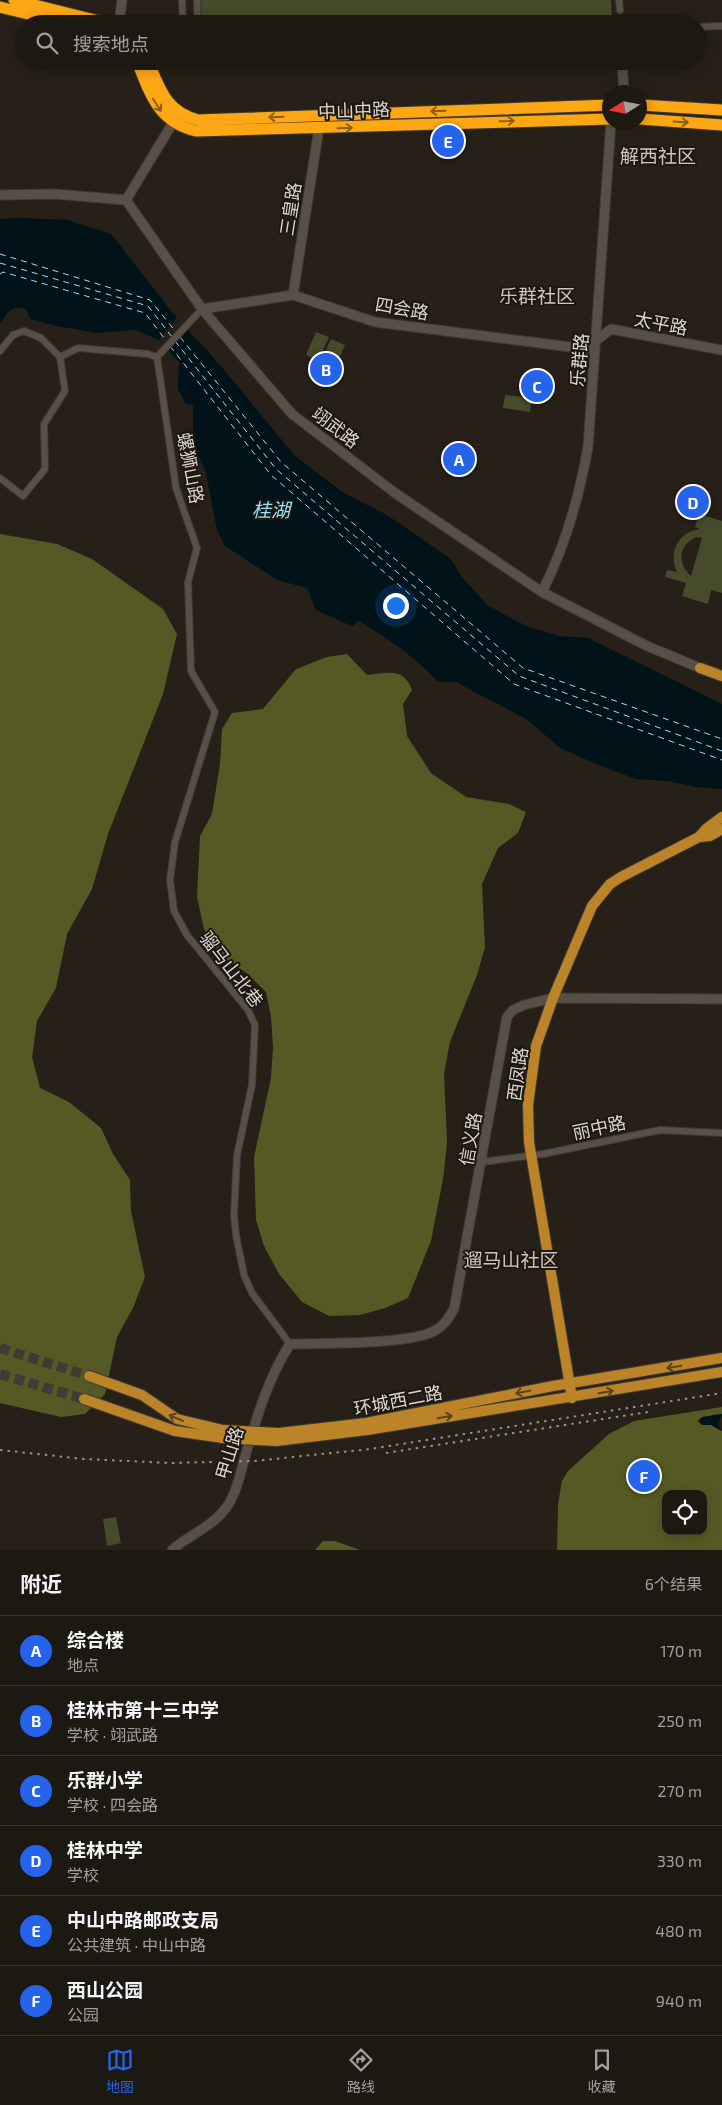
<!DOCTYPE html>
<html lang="zh">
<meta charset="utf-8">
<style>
:root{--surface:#1c1812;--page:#25211b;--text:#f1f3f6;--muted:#a0a09f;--line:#3a3732;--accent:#2563eb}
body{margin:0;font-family:"Exo 2","Noto Sans SC",sans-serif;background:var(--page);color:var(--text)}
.controls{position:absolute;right:15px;bottom:15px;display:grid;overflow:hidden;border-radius:10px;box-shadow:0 2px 12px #0003}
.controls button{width:45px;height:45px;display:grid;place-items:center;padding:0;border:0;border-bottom:1px solid var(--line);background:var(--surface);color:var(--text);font:25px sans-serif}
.compass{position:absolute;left:602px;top:85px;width:45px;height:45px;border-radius:50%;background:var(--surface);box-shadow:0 2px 12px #0003;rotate:259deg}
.you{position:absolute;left:395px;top:605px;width:18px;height:18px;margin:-12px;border:4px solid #fff;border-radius:50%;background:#1a73e8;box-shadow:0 0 0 8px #1a73e833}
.badge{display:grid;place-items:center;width:32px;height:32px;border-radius:50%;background:var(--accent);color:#fff;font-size:16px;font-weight:700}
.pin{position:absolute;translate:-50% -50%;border:2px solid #fff;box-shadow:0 1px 5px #0006}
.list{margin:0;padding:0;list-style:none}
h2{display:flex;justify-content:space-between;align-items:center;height:65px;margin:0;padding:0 20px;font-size:21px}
h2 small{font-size:16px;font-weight:400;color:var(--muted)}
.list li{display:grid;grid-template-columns:32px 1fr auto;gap:15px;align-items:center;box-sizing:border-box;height:70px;padding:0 20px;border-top:1px solid var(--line)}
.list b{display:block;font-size:19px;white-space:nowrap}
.list p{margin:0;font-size:16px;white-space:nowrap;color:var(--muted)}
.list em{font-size:16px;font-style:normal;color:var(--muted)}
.icon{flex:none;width:28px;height:28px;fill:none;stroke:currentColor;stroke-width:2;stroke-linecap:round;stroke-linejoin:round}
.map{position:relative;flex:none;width:722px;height:1550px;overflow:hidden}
.search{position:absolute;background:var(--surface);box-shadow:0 2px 12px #0003;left:15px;right:15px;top:15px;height:55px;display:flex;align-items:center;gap:12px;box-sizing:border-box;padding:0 18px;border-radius:28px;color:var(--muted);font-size:19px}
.sheet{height:485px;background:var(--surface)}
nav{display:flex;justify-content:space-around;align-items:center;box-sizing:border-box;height:70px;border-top:1px solid var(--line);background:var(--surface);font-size:14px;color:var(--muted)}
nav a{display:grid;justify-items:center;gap:2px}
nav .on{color:var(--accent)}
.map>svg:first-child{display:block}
.green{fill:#474a2b;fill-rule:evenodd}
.forest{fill:#555a25;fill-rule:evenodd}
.water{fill:#011319}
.pier{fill:#262018}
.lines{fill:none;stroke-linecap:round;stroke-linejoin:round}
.ferry{stroke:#95e3fb;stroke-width:1;stroke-dasharray:6 5;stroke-linecap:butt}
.primary-tunnel{stroke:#413b34;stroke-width:10;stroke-dasharray:10 5;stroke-linecap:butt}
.street-casing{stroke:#403b35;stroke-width:8}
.secondary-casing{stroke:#403b35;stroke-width:11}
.primary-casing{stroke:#403b35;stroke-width:12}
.highway-casing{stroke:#403b35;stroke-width:13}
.street{stroke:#585047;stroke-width:6}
.secondary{stroke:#585047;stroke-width:9}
.primary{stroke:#bb8429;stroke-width:10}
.highway{stroke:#fda715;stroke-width:11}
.rail{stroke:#95908a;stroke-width:2;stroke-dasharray:2.5 5;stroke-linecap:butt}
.primary-bridge-casing{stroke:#403b35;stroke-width:12;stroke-linecap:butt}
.primary-bridge{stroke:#bb8429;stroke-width:10}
.oneway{stroke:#8d5f12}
.oneway2{stroke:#5c4319}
.labels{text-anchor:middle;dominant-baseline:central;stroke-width:4;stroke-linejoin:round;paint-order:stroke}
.street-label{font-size:18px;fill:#dad6d1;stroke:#1d170f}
.neighbourhood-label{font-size:19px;fill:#cec6bb;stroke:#1d170f}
.water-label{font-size:19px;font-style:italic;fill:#95e3fb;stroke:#1d170f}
</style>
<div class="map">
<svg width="722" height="1550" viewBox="0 0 722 1550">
<rect width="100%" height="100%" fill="#262018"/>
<path class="green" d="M 201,0 L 611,0 L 612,22 L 202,24 Z
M 316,332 L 329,337 L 318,361 L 306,355 Z
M 331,339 L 345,345 L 334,369 L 320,362 Z
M 505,395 L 532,398 L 530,412 L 503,408 Z
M 699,514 L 722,521 L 722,593 L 711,590 L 708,604 L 682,596 L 686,583 L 665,577 L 667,570 L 677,572 C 668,553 678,532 700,529 L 695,527 ZM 697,537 L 702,538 L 691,576 C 676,562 679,544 697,537 Z
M 116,1517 L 121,1543 L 107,1546 L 103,1519 Z"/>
<path class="forest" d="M 0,534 L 57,544 L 92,559 L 163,609 L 177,634 L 163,694 L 108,834 L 92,889 L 67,934 L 56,988 L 37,1021 L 32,1057 L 40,1088 L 69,1102 L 101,1128 L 113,1154 L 130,1180 L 131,1211 L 145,1277 L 133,1308 L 117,1337 L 105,1394 L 85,1414 L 61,1417 L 0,1403 Z
M 347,654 L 367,675 C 388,673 404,667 412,690 L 403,704 L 407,736 L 431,773 L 466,797 L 509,804 L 526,812 L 518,833 L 498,848 L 482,884 L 485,947 L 477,975 L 450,1042 L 444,1073 L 447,1143 L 443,1179 L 431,1241 L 408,1298 L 385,1308 L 360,1315 L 329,1316 L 302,1302 L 279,1274 L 264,1246 L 256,1220 L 254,1157 L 271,1078 L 273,1047 L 271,1017 L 266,992 L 248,974 L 220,955 L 204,929 L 197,897 L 200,836 L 212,814 L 220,764 L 222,729 L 232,713 L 263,709 L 296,669 L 327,657 Z
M 722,1407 L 722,1414 L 712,1415 L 702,1425 L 711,1425 L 722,1431 L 722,1550 L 557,1550 L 558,1504 L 562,1481 L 568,1471 L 609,1434 L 634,1421 ZM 666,1494 L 703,1494 L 703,1531 L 666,1531 Z
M 323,1541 L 335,1541 L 360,1550 L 315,1550 Z"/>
<path class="water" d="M 18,218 L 68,220 L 111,234 L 176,317 L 221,366 L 294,455 L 342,492 L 387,515 L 451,559 L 461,576 L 487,605 L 526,626 L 559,636 L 588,638 L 722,704 L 722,789 L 695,787 L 669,781 L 636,779 L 601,766 L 560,748 L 526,719 L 456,682 L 438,682 C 416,657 388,639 359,621 L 352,626 L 316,610 L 307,588 L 277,580 L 225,546 L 217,530 L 206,473 L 193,444 L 193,405 L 186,404 L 178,389 L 179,362 L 159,340 L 136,330 L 96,333 L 57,326 L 30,319 L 26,309 C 11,305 8,312 0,324 L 0,219 Z
M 722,1414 L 718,1425 L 722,1431 L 711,1425 L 702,1425 L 698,1421 L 702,1417 Z"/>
<path class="pier" d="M 178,316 L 188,326 L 165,350 L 158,341 Z"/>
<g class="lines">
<path class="ferry" d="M 0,254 L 150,300 L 176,332
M 0,263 L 148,306 L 172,337
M 0,274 L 3,272 L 145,313 L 168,343
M 180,337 L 281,462 L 523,668 L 722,739
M 175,341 L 276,469 L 519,676 L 722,751
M 170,346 L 271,475 L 514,684 L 722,760"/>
<path class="primary-tunnel" d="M 0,1348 L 89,1376
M 0,1374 L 84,1399"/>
<defs>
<path id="street" d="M 182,0 L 183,24
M 197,0 L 198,24
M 619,0 L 620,10
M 698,27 L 722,26
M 0,351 L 13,335 L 24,331 L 41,338 L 60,357
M 157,357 L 176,488 L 197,548 L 188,582 L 191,671 L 215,712 L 175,842 L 170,880 L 174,911 L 187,935 L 248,1010 L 255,1025 L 252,1085 L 237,1155 L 234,1215 L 236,1235 L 244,1275 L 252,1293 L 290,1344
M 157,357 L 202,309
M 0,478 L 23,496 L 45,469 L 44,424 L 65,391 L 60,357 L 78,348 L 148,354 L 157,357
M 482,1162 L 543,1154 L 660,1130 L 722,1133"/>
<path id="secondary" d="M 620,22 L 620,24
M 119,24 L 122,0
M 622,61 L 624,92
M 0,195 L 55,194 L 126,200 L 202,309 L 292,414 L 395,493 L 542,592 L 647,646 L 700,668
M 126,200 L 177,116
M 293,295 L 319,128
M 202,309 L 293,295 L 375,322 L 586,349 L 611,329 L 722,350
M 542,592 C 566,545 579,498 588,447 L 611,122
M 172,1550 C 189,1535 212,1527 226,1508 C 238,1491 241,1469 247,1450 C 258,1413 269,1377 290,1344 C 323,1343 412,1345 436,1330 C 445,1325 449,1317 454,1309 L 507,1017 L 513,1010 L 524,1005 L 553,998 L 722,999"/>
<path id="primary" d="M 700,668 L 722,676
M 699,837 L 706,829 L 722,817
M 89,1376 L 142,1395 L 177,1419 L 223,1430
M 572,1398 L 529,1142 L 528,1105 L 536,1046 L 553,998 L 592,906 L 610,884 L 621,877 L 699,837 L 710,836 L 722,829
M 84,1399 L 175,1431 L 223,1438
M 279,1433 L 366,1423 L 553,1386 L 722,1358
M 276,1441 L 367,1430 L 722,1372"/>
<path id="highway" d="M 14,0 L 111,24
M 0,7 L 69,24
M 137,61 C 150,94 158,122 196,131 L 610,119
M 148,61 C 160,89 166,112 198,120 L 610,105
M 640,105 L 722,110
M 640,119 L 722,125"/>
</defs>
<use href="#street" class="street-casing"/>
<use href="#secondary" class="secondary-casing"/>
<use href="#primary" class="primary-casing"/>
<use href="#highway" class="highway-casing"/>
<use href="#street" class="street"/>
<use href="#secondary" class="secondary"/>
<use href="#primary" class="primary"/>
<use href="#highway" class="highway"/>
<path class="rail" d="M 0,1450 L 84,1459 L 170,1463 L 254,1461 L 370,1449 L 722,1393
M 386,1453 L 648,1412"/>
<defs>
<path id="primary-bridge" d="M 223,1430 L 279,1433
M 223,1438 L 276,1441"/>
</defs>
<use href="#primary-bridge" class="primary-bridge-casing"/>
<use href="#primary-bridge" class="primary-bridge"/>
</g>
<defs><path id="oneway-shaft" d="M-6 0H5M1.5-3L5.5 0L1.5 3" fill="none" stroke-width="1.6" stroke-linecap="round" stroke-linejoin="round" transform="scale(1.25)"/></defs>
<g class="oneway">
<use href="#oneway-shaft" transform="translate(157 105) rotate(56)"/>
<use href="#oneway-shaft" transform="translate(438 111) rotate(178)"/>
<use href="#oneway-shaft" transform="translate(276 117) rotate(178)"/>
<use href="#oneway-shaft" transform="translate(507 121) rotate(-2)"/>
<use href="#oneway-shaft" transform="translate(681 122) rotate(4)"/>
<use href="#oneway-shaft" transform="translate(345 128) rotate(-2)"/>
</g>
<g class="oneway2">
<use href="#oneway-shaft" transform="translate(674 1367) rotate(171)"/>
<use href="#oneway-shaft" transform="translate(523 1392) rotate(169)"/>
<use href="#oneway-shaft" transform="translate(606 1392) rotate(-10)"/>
<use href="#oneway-shaft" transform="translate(445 1417) rotate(-10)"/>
<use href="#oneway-shaft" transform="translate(176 1418) rotate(-157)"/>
</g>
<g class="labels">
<g class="street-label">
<text transform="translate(354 110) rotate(-2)">中山中路</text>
<text transform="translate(290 209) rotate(-81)">三皇路</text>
<text transform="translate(402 308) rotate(10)">四会路</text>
<text transform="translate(661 323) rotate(11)">太平路</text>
<text transform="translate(579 360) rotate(-85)">乐群路</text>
<text transform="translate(336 427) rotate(38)">翊武路</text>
<text transform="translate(191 468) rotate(79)">螺狮山路</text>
<text transform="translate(232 969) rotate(52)">骝马山北巷</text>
<text transform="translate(517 1074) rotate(-82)">西凤路</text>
<text transform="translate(599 1127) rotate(-12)">丽中路</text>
<text transform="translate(470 1139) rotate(-80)">信义路</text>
<text transform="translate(398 1400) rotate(-11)">环城西二路</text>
<text transform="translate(229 1453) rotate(-73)">甲山路</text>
</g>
<g class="neighbourhood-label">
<text x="658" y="155">解西社区</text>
<text x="537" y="295">乐群社区</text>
<text x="511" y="1259">遛马山社区</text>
</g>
<g class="water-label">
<text x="271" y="509">桂湖</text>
</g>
</g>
</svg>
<div class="controls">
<button><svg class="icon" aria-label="locate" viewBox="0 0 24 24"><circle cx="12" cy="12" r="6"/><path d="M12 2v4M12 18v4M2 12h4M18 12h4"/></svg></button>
</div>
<svg class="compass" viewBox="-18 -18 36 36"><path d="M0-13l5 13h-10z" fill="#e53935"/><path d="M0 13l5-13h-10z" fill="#a0a09f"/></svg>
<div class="you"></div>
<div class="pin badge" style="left:459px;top:459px">A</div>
<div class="pin badge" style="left:326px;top:369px">B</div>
<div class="pin badge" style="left:537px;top:386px">C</div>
<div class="pin badge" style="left:693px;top:502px">D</div>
<div class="pin badge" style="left:448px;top:141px">E</div>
<div class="pin badge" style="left:644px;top:1476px">F</div>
<div class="search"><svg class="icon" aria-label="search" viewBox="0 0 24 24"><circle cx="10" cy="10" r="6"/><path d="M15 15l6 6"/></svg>搜索地点</div>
</div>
<section class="sheet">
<h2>附近<small>6个结果</small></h2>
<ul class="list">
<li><span class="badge">A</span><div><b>综合楼</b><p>地点</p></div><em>170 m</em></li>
<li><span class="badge">B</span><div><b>桂林市第十三中学</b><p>学校 · 翊武路</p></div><em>250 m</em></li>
<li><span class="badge">C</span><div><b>乐群小学</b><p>学校 · 四会路</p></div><em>270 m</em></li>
<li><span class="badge">D</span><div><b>桂林中学</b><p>学校</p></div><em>330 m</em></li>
<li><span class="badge">E</span><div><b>中山中路邮政支局</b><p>公共建筑 · 中山中路</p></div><em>480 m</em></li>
<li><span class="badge">F</span><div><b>西山公园</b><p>公园</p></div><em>940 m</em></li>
</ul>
</section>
<nav>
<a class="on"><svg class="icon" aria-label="map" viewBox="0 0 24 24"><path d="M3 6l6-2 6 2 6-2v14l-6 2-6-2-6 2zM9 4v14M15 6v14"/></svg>地图</a>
<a><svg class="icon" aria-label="directions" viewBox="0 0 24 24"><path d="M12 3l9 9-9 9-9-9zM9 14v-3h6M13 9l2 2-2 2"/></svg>路线</a>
<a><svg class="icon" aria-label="saved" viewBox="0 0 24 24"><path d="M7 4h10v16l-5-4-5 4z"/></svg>收藏</a>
</nav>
